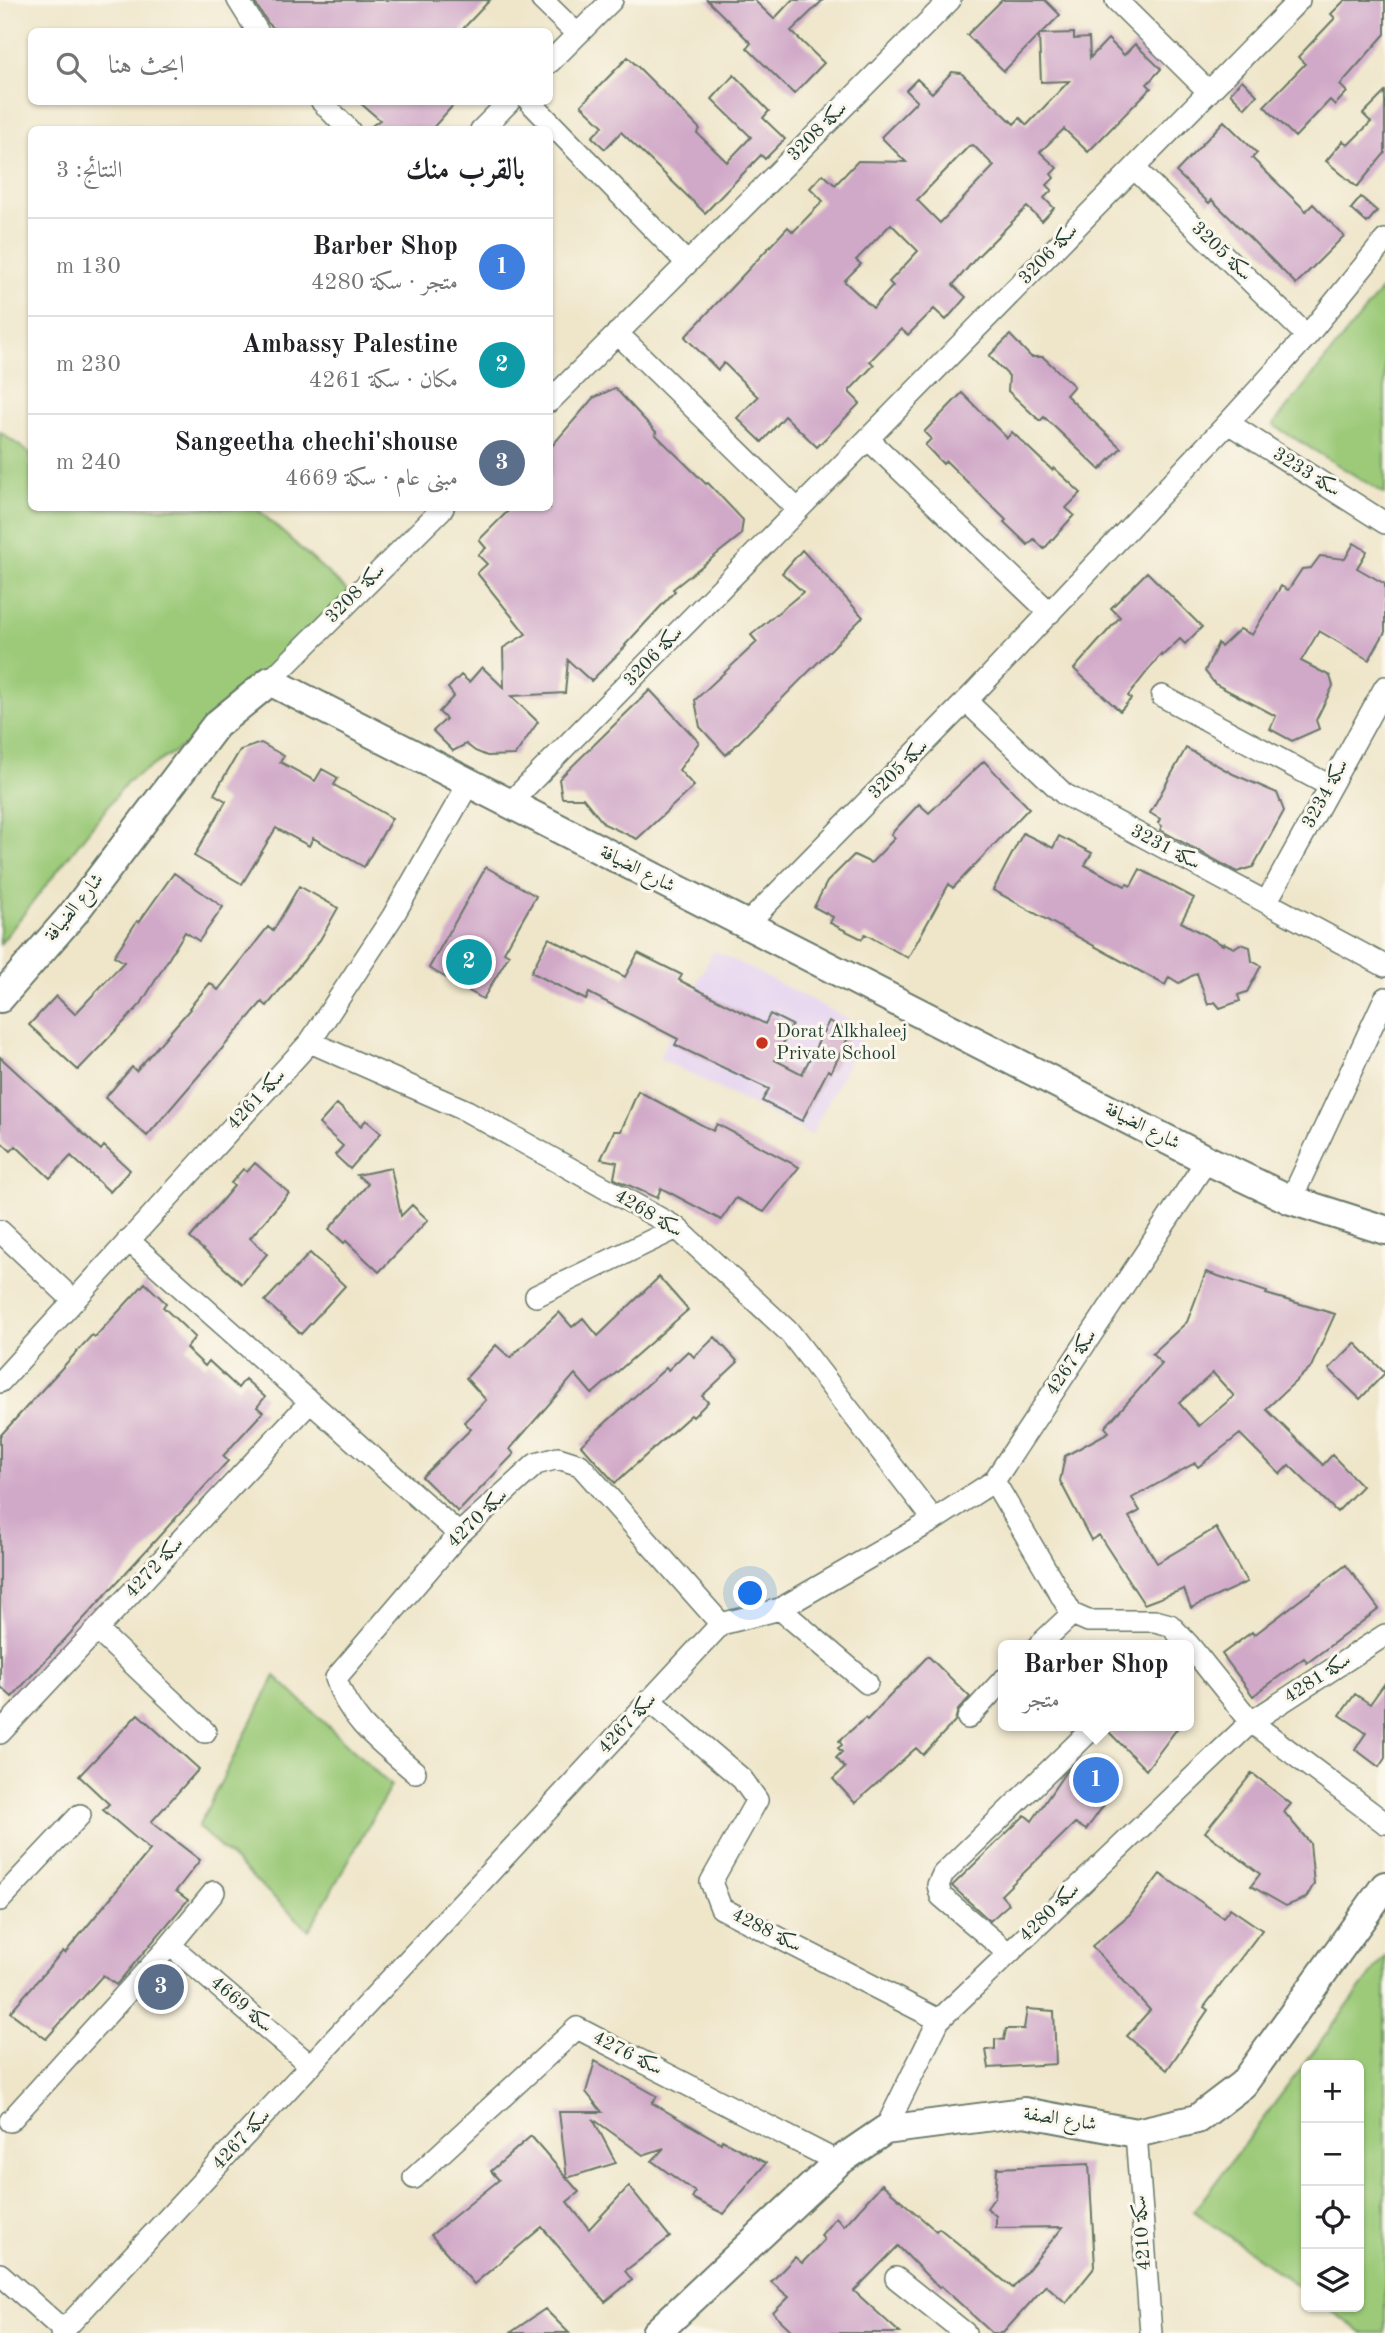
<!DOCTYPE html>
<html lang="ar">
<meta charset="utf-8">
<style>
:root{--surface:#fff;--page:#f2f2f2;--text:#202124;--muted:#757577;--line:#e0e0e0;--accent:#d93025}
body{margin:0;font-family:"Old Standard TT",Amiri,serif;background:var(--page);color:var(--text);direction:rtl}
.controls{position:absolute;right:21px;bottom:21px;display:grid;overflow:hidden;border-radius:10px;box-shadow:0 2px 5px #0004}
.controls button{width:63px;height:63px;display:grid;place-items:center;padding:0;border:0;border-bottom:2px solid var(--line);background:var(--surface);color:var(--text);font:35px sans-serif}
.you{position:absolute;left:751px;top:1594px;width:24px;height:24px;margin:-18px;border:5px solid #fff;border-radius:50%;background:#1a73e8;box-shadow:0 0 0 10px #1a73e833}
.badge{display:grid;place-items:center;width:46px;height:46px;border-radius:50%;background:var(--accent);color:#fff;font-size:23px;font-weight:700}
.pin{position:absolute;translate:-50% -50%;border:4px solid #fff;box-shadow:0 2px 7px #0006}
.popup{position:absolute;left:998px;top:1640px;width:196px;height:91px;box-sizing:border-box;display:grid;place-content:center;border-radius:10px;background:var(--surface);filter:drop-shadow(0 2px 5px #0005);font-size:23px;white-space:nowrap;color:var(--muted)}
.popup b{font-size:26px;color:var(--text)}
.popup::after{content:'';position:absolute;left:50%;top:100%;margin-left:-14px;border:14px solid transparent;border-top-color:var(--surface)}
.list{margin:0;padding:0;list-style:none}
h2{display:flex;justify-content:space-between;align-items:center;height:91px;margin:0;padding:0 28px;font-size:30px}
h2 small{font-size:23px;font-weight:400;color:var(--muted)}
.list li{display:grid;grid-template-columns:46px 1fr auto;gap:21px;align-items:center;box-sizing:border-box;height:98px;padding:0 28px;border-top:2px solid var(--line)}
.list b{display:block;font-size:26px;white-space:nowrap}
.list p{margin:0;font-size:23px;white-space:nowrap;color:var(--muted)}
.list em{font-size:23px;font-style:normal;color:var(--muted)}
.icon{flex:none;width:38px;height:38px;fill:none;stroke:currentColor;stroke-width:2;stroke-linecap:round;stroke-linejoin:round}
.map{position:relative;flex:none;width:1385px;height:2333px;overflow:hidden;direction:ltr}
.search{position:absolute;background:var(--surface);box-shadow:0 2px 5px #0004;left:28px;top:28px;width:525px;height:77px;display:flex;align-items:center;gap:18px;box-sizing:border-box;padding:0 24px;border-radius:10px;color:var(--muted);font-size:26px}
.panel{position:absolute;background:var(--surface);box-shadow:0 2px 5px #0004;left:28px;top:126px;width:525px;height:385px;border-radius:10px;direction:rtl}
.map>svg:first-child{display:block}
.built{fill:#e5d3f1}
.green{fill:#9cca79;stroke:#5e8456;stroke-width:2}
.building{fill:#d0a8c8;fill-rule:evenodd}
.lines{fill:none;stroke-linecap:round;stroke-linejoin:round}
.minor-casing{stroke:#687868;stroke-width:24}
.tertiary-casing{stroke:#687868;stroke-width:32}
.minor{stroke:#fff;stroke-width:21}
.tertiary{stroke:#fff;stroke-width:28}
.poi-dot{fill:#c8321e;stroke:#fbf7ec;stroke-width:2.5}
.labels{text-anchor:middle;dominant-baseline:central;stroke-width:6;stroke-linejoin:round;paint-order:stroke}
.street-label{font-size:19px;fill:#1f3d34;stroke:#fbf7ec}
.poi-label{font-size:19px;fill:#1f3d34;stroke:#fbf7ec;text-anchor:start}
</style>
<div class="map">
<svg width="1385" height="2333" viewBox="0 0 1385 2333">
<rect width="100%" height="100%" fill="#fbf7ec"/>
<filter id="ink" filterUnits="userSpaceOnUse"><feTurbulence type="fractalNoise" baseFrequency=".0143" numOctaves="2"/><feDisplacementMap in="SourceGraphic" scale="14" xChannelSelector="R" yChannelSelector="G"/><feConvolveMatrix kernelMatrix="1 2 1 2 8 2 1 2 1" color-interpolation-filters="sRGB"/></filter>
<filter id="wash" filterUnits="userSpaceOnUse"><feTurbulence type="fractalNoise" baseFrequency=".00686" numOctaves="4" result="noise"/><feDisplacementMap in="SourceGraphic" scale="28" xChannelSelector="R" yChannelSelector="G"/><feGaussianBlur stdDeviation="1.57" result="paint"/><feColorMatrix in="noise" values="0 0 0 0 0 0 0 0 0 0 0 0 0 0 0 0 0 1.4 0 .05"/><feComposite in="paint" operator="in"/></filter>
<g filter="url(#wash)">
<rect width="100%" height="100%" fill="#efe6ca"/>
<path class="built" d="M 714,950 L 866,1028 L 811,1135 L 659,1058 Z"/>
<path class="green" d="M 1385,285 L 1385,494 L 1273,425 Z
M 0,432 L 31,454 L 32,508 L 256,508 L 353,596 L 216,725 L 127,782 L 0,944 Z
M 275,1676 L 391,1786 L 309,1930 L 198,1827 Z
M 1385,1956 L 1385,2333 L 1362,2333 L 1326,2307 L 1359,2307 L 1359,2065 L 1306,2065 L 1306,2292 L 1194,2211 Z"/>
<g id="blocks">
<path class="building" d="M 253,0 L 490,0 L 460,32 L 278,32 L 268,23 Z
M 707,0 L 754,0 L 774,19 L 792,0 L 823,0 L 791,31 L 824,63 L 794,94 L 747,48 L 751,43 Z
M 1002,0 L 1045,0 L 1060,15 L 1041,34 L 1074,33 L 1074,39 L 1089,38 L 1090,58 L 1108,39 L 1124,55 L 1135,44 L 1161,69 L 1147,84 L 1151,88 L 1088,152 L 1064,129 L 1040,152 L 1057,168 L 1051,174 L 1054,178 L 1047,185 L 1052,190 L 1044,198 L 1054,208 L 1042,221 L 1027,207 L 976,258 L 953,285 L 966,297 L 946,320 L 934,309 L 908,335 L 901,329 L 870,361 L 874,365 L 850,390 L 850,393 L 860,403 L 817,447 L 785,416 L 762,442 L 737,418 L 758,397 L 724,363 L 718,370 L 685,337 L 788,227 L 793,232 L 823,201 L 810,188 L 823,174 L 835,185 L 858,161 L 906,162 L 881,137 L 917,101 L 906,90 L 917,79 L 932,93 L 952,72 L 961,73 L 1014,124 L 1020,118 L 1027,125 L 1069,81 L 1041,82 L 1039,35 L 1004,71 L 967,35 ZM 973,145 L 994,166 L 940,223 L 917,200 L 969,146 ZM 891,224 L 918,251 L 889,282 L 893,286 L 873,308 L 844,281 L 861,264 L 856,260 Z
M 1345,0 L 1385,0 L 1385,34 L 1340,85 L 1347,92 L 1335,105 L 1330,100 L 1295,137 L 1264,106 L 1305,64 L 1298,57 L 1335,18 L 1331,14 Z
M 628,57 L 700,129 L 697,133 L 727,162 L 751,137 L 712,99 L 734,75 L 769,111 L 763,118 L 785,139 L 765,159 L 761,155 L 705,213 L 621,132 L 605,149 L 592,137 L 603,126 L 581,105 Z
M 1242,80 L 1257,95 L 1245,108 L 1230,93 Z
M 1385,92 L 1385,153 L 1357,187 L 1326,161 L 1343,141 L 1348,145 L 1371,122 L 1363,114 Z
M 359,102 L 456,102 L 431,130 L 366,130 L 380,120 Z
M 1224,121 L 1257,153 L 1252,158 L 1306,211 L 1313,204 L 1344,236 L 1296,284 L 1212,200 L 1209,203 L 1176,172 Z
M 1361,197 L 1377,211 L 1367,223 L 1351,209 Z
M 1010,335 L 1031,357 L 1043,357 L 1074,386 L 1066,395 L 1121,448 L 1100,470 L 1044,417 L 1040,421 L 1008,391 L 1009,376 L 989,356 Z
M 615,388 L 657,433 L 655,434 L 706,484 L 708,483 L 743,520 L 741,535 L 673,589 L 675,591 L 625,645 L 626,646 L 591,681 L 568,660 L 565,693 L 511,696 L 538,722 L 515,755 L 487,756 L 475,751 L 466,744 L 453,751 L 433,731 L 446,719 L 439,712 L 454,696 L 448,688 L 461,675 L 469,682 L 482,667 L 504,688 L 503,648 L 526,634 L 477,573 L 487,564 L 478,555 L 486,548 L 479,540 L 511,508 L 550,508 L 550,448 L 593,398 Z
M 962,393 L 1007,438 L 1012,432 L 1052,470 L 1054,468 L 1081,493 L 1066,508 L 1074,515 L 1044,549 L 1034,539 L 1028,545 L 1004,522 L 1006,520 L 946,461 L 943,464 L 925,445 L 931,439 L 924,432 Z
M 1354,543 L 1367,551 L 1357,568 L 1385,584 L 1385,632 L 1369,660 L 1319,631 L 1301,661 L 1330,676 L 1333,686 L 1316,720 L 1319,729 L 1292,741 L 1270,729 L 1276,716 L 1215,684 L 1205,671 L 1218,643 L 1221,647 L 1240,629 L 1252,635 L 1281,586 L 1288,590 L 1302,569 L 1311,568 L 1320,556 L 1345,559 Z
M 802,550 L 863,617 L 726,755 L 700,727 L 695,700 L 757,642 L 751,635 L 803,592 L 782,573 Z
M 1147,572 L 1202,627 L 1185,644 L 1180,639 L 1162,656 L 1161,654 L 1128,696 L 1131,699 L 1120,711 L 1074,669 L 1120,617 L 1111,608 Z
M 650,690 L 699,742 L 679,770 L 694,786 L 637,839 L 604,824 L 583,798 L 562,798 L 559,779 Z
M 261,743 L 284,756 L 280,762 L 315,781 L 322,769 L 338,778 L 334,785 L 392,818 L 364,867 L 313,838 L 309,846 L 276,828 L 242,884 L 194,856 L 226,801 L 214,794 L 240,750 Z
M 1186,748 L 1233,774 L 1277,793 L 1284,811 L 1253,867 L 1237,872 L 1160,830 L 1162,826 L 1158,823 L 1160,819 L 1150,813 Z
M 984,761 L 1029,808 L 953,888 L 949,884 L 908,958 L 865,934 L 862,939 L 830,923 L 833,917 L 814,907 L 827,882 L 854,855 L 871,863 L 895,838 L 891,834 L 919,804 L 929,813 Z
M 1023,833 L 1053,848 L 1059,836 L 1092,853 L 1085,865 L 1125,886 L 1127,884 L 1131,886 L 1140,869 L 1194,898 L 1181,922 L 1223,945 L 1224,943 L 1234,948 L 1240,944 L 1250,947 L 1252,961 L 1261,966 L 1247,992 L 1238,995 L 1240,1001 L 1220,1008 L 1215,1002 L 1208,1005 L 1197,973 L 1179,983 L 1169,977 L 1165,985 L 993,890 Z
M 486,867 L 536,896 L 504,952 L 509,955 L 483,999 L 429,968 Z
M 174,873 L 223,907 L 199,941 L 185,932 L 141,1004 L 78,1070 L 29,1025 L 56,996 L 75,1014 L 124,962 L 114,956 L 137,921 L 139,922 Z
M 299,886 L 338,908 L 320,940 L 267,1006 L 262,1002 L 147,1136 L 105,1098 L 132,1067 L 136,1071 L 190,1009 L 189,1008 L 210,983 L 218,990 L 268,927 L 273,931 Z
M 549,938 L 625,977 L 638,953 L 682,975 L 679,980 L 765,1024 L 770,1014 L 792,1025 L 775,1060 L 802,1074 L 829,1021 L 851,1032 L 831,1072 L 828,1070 L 802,1121 L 762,1101 L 769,1089 L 675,1045 L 678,1039 L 589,993 L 586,1000 L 531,972 Z
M 0,1057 L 101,1150 L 104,1146 L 130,1170 L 110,1192 L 71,1156 L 50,1178 L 16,1146 L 11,1151 L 0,1141 Z
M 638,1091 L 713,1131 L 717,1124 L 799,1167 L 764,1212 L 736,1198 L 721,1220 L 661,1188 L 657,1198 L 617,1180 L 614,1178 L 617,1162 L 601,1159 L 614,1131 L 621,1131 Z
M 337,1104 L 361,1126 L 366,1120 L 381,1133 L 350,1169 L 335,1155 L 343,1146 L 319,1124 Z
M 255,1163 L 289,1193 L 250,1238 L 267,1254 L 242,1284 L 190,1238 L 234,1186 L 231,1183 L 243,1169 L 247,1172 Z
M 391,1168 L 401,1216 L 412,1205 L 428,1220 L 379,1272 L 346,1241 L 344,1243 L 329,1229 L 368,1184 L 357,1175 Z
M 310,1253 L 345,1286 L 301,1334 L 265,1301 Z
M 1206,1272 L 1267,1292 L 1266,1294 L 1335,1314 L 1311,1367 L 1266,1409 L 1323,1465 L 1332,1455 L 1362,1486 L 1337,1512 L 1289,1465 L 1280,1474 L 1240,1434 L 1198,1467 L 1195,1463 L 1132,1498 L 1140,1511 L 1129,1517 L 1157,1563 L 1216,1528 L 1247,1582 L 1191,1608 L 1184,1589 L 1144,1604 L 1099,1535 L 1091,1540 L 1060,1481 L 1065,1456 L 1109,1432 L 1105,1427 L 1162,1364 L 1152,1354 L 1187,1322 ZM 1213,1373 L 1234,1396 L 1199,1426 L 1179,1403 Z
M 659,1277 L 688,1310 L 592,1394 L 575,1374 L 510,1449 L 514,1454 L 458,1512 L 422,1477 L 471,1429 L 464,1422 L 486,1400 L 466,1378 L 496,1345 L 510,1358 L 559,1312 L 572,1327 L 583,1318 L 598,1336 Z
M 145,1283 L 166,1303 L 163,1307 L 195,1337 L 186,1348 L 205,1366 L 209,1361 L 238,1388 L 245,1379 L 265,1397 L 257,1407 L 263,1412 L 223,1456 L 228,1461 L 12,1697 L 0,1686 L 0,1436 L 92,1335 L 95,1337 Z
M 715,1337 L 738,1362 L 702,1396 L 708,1402 L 693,1417 L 691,1415 L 615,1483 L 581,1445 L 666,1368 L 668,1370 L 688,1351 L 694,1357 Z
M 1355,1343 L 1385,1373 L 1360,1399 L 1329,1369 Z
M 1346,1565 L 1379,1609 L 1307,1663 L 1304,1658 L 1253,1696 L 1222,1654 L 1252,1632 L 1254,1635 Z
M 928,1656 L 970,1697 L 958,1710 L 955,1721 L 923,1755 L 916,1748 L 855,1803 L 833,1779 L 845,1768 L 836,1758 L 842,1752 L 838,1748 L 842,1745 L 839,1741 L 865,1718 L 867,1720 Z
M 1385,1683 L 1385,1758 L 1379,1767 L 1355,1749 L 1366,1733 L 1340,1715 L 1355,1694 L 1370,1704 Z
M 138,1714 L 199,1769 L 151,1822 L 200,1860 L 176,1891 L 188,1900 L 122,1978 L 116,1985 L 103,1975 L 46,2039 L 10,2012 L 63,1951 L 65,1953 L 150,1850 L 103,1810 L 109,1804 L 79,1776 Z
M 1108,1726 L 1179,1726 L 1146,1770 L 1107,1730 Z
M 1078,1761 L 1116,1788 L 1086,1830 L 1075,1823 L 1001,1895 L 1009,1904 L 990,1921 L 952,1886 L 1025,1815 L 1032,1821 L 1065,1773 Z
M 1252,1773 L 1291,1804 L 1284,1812 L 1310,1843 L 1314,1884 L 1306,1898 L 1286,1906 L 1251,1886 L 1260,1874 L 1205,1832 Z
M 1160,1874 L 1223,1917 L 1230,1908 L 1262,1930 L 1204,2007 L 1208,2010 L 1167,2070 L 1127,2036 L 1150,2010 L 1092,1946 L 1130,1914 Z
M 1027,2009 L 1054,2011 L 1056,2064 L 989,2068 L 986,2050 L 995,2049 L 995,2039 L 1004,2040 L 1006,2029 L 1024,2029 Z
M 595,2061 L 657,2096 L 652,2103 L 721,2143 L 722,2140 L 766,2163 L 724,2214 L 692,2198 L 695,2192 L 652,2161 L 664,2148 L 643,2155 L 593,2119 L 616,2163 L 567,2178 L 559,2112 L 602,2112 L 586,2092 Z
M 531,2136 L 579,2192 L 567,2202 L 589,2229 L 629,2186 L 670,2237 L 625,2271 L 632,2280 L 605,2302 L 542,2227 L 474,2284 L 431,2235 L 499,2180 L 491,2171 Z
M 1089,2164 L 1095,2267 L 1066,2303 L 1046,2285 L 1003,2333 L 992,2333 L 941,2286 L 939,2288 L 898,2246 L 854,2291 L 900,2333 L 794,2333 L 773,2313 L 789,2297 L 771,2282 L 795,2257 L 802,2263 L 824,2240 L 821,2235 L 836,2217 L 844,2226 L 882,2184 L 936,2231 L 939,2228 L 1013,2288 L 1063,2227 L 996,2228 L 996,2216 L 987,2208 L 995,2197 L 997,2168 Z
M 545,2309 L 569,2333 L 510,2333 Z"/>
</g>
</g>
<g filter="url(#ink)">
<use href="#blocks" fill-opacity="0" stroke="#687868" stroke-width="2"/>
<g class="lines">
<defs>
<path id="minor" d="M 238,0 L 258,32
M 542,0 L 577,34
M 1116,0 L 1209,92
M 550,62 L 612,0
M 322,102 L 349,130
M 530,102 L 687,263
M 481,130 L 509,102
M 1134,168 L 1307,336
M 617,333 L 798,510
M 550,401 L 950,0
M 1228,423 L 1385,523
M 868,439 L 1050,613
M 270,681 L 443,508
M 1162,696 L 1330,786
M 966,701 L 1064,794 L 1385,966
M 509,804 L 1299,0
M 1267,901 L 1385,687
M 746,925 L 973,694 L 1228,423 L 1307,336 L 1385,240
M 310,1042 L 467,1111 L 677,1228 L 790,1333 L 934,1520
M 1291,1200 L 1385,998
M 0,1231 L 73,1300
M 128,1240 L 459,1534
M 536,1296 L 677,1228
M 0,1382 L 310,1042 L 393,916 L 469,783
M 994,1481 L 1072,1614 L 1088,1621 L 1155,1621 L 1170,1625 L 1189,1645
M 780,1609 L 867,1683
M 97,1630 L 205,1732
M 1039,1645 L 1072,1614
M 1189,1645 L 1251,1722 L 1385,1823
M 649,1700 L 742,1779 L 757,1800 L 711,1882 L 721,1908 L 939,2020
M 968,1718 L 1003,1680
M 0,1733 L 310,1402
M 415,1772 C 383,1744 348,1720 336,1678 L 459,1534 L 536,1464 L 558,1458 L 580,1465 L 721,1624
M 0,1900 L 80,1815
M 170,1945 L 311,2066
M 1008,1953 L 941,1896 L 938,1885 L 943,1874 L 1095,1726
M 10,2121 L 170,1945 L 214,1892
M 885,2130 L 939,2020 L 1251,1722 L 1385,1635
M 1136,2133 L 1151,2333
M 414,2178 L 577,2028 L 838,2162
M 0,2274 L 63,2330
M 896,2278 L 965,2333
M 61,2333 L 721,1624 L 780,1609 L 934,1520 L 994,1481 L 1207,1160"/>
<path id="tertiary" d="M 0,998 L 73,914 L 216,725 L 270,681 L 1207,1160 L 1291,1200 L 1385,1230
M 656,2333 L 838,2162 L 885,2130 L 1024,2112 L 1136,2133 L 1197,2119 L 1243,2084 L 1385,1886"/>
</defs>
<use href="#minor" class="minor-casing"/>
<use href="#tertiary" class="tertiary-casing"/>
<use href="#minor" class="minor"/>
<use href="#tertiary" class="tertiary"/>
</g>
</g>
<circle class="poi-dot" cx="762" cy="1043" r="7"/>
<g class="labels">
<g class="street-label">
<text transform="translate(818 132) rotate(-45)">سكة 3208</text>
<text transform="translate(1221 252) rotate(44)">سكة 3205</text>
<text transform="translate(1049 255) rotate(-46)">سكة 3206</text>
<text transform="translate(1306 473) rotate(32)">سكة 3233</text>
<text transform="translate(356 594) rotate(-45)">سكة 3208</text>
<text transform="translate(654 657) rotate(-46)">سكة 3206</text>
<text transform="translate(899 770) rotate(-45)">سكة 3205</text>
<text transform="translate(1326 794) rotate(-61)">سكة 3234</text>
<text transform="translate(1165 848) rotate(28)">سكة 3231</text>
<text transform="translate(637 870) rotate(27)">شارع الضيافة</text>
<text transform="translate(75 908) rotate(-51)">شارع الضيافة</text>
<text transform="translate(257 1100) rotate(-47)">سكة 4261</text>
<text transform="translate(1142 1127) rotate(27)">شارع الضيافة</text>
<text transform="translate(648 1214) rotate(31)">سكة 4268</text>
<text transform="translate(1072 1363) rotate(-56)">سكة 4267</text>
<text transform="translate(478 1519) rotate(-44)">سكة 4270</text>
<text transform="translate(155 1568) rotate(-47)">سكة 4272</text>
<text transform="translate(1318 1679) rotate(-33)">سكة 4281</text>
<text transform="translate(628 1724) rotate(-47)">سكة 4267</text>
<text transform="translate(1050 1913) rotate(-44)">سكة 4280</text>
<text transform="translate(766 1931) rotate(27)">سكة 4288</text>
<text transform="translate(241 2005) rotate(41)">سكة 4669</text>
<text transform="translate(627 2054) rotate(27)">سكة 4276</text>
<text transform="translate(1060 2120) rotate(9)">شارع الصفة</text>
<text transform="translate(242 2140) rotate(-47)">سكة 4267</text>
<text transform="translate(1143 2233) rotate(-94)">سكة 4210</text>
</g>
<g class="poi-label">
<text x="776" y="1032">Dorat Alkhaleej<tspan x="776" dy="22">Private School</tspan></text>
</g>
</g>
</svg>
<div class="controls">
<button>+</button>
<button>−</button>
<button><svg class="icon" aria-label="locate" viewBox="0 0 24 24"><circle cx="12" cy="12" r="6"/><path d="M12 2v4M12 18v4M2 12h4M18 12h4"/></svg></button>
<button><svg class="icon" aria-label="layers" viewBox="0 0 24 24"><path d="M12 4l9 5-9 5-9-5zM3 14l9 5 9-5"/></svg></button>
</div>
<div class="you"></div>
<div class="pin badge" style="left:1096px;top:1780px;background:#3f7fe0">1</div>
<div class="popup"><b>Barber Shop</b>متجر</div>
<div class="pin badge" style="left:469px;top:962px;background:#0f9aa8">2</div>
<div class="pin badge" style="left:161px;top:1987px;background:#5c6f8a">3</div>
<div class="search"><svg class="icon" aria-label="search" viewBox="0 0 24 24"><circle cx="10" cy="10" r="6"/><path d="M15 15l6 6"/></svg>ابحث هنا</div>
<section class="panel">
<h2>بالقرب منك<small>النتائج: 3</small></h2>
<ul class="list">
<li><span class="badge" style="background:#3f7fe0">1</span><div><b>Barber Shop</b><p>متجر · سكة 4280</p></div><em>130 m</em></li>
<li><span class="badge" style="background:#0f9aa8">2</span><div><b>Ambassy Palestine</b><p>مكان · سكة 4261</p></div><em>230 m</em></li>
<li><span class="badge" style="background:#5c6f8a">3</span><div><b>Sangeetha chechi'shouse</b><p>مبنى عام · سكة 4669</p></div><em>240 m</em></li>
</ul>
</section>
</div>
